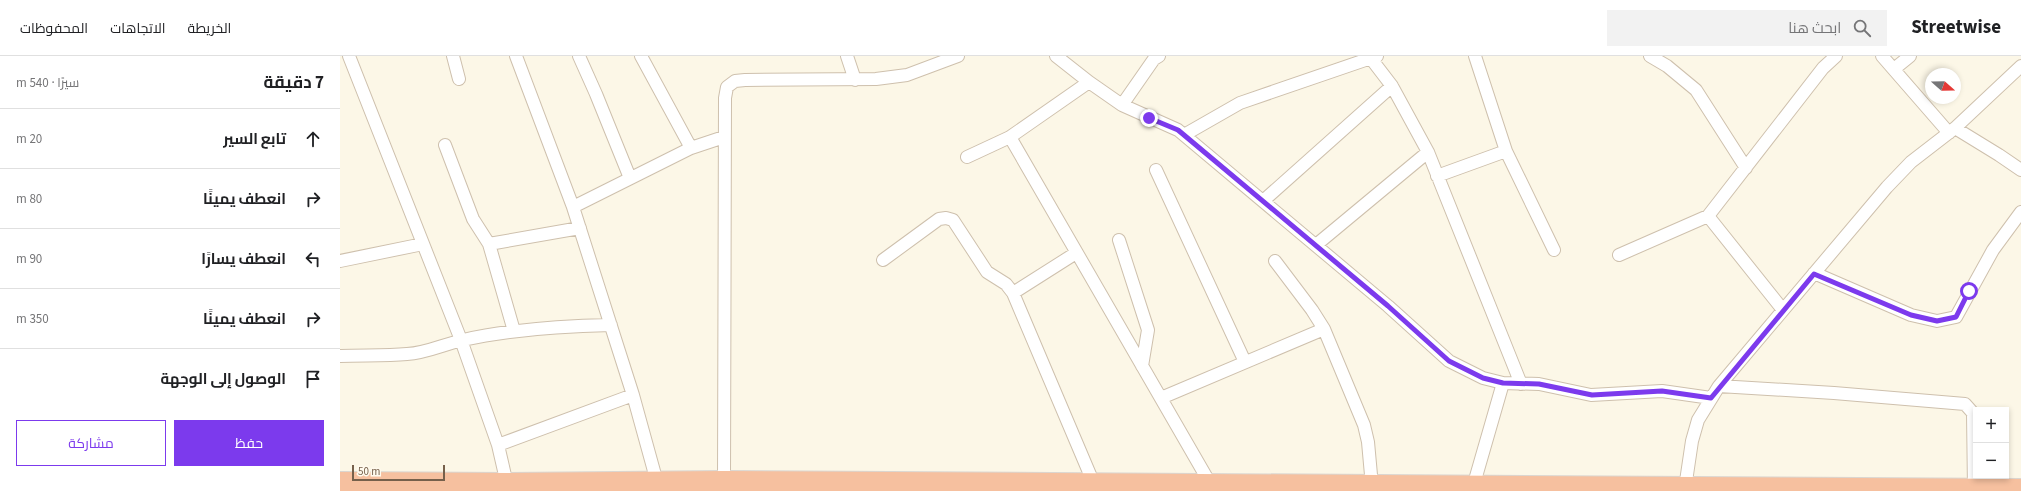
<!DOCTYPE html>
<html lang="ar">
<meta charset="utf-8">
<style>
:root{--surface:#fff;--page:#f2f2f2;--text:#202124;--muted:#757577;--line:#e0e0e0;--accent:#7c3aed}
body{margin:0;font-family:"Source Sans 3",Cairo,sans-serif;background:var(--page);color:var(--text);direction:rtl}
.controls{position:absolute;right:12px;bottom:12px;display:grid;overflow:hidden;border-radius:0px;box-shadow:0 2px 6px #0003}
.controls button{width:36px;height:36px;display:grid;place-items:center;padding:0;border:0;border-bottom:1px solid var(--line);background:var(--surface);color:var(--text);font:20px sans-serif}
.compass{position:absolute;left:1585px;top:12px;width:36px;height:36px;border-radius:50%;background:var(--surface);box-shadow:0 2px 6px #0003;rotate:110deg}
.scale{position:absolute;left:12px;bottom:10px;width:93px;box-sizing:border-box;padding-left:4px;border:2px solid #76604b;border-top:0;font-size:11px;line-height:14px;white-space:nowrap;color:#76604b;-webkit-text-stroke:3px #fffaee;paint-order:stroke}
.stop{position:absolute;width:12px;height:12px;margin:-9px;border:3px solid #7c3aed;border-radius:50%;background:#fff}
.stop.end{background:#7c3aed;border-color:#fff;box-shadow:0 1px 4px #0008}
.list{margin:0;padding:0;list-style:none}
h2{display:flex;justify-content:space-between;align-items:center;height:52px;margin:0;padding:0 16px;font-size:17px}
h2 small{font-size:13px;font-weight:400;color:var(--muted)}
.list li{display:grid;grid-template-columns:26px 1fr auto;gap:12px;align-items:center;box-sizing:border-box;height:60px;padding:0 16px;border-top:1px solid var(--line)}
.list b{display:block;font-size:15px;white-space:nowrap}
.list em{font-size:13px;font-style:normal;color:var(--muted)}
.actions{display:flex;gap:8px;padding:12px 16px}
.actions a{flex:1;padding:9px 0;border:1px solid var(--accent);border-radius:0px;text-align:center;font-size:14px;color:var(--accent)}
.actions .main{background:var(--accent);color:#fff}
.icon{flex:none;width:22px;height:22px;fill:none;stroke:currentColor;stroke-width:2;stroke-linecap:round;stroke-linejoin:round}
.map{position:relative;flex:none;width:1681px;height:435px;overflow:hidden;direction:ltr}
header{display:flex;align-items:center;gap:24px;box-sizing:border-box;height:56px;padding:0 20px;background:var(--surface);border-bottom:1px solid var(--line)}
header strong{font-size:19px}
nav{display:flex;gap:22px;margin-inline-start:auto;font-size:14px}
.search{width:280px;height:36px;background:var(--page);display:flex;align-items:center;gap:10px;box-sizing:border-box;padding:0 14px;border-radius:0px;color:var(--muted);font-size:15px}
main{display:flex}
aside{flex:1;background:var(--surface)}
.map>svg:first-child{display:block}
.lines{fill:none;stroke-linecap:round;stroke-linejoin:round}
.street-casing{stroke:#cec0ad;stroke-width:14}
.highway-casing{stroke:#dbd6d0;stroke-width:24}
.street{stroke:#fff;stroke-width:12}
.highway{stroke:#f6c09f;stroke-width:22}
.route{stroke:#7c3aed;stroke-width:5}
</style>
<header>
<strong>Streetwise</strong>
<div class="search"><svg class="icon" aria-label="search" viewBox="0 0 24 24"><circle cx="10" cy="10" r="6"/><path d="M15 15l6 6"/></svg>ابحث هنا</div>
<nav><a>الخريطة</a><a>الاتجاهات</a><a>المحفوظات</a></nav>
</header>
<main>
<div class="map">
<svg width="1681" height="435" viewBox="0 0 1681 435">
<rect width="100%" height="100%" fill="#fcf7e7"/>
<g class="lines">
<defs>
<path id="street" d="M 9,0 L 121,284 L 158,389 L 167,428
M 113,0 L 119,23
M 176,0 L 233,151 L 293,339 L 317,426
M 239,0 L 256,38 L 290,122
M 301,0 L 351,92
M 507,0 L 515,24
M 716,0 L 749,26 L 782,49 L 838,74 L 1048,250 L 1109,305 L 1143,322 L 1163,327 L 1199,328 L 1251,339 L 1322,335 L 1371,342
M 1029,0 L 1052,30 L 1088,96 L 1181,328
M 1135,0 L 1166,95 L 1214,194
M 1310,0 L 1327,10 L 1356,34 L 1406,112
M 1542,0 L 1609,77
M 1554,13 L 1570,0
M 782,49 L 814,3 L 819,0
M 1615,72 L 1659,99 L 1681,114
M 844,79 L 900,47 L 1037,0
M 670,81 L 871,429
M 105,89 L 133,163 L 149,188 L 174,275
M 627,101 L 670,81 L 749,26
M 816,114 L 905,306
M 1097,120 L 1166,95
M 923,145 L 1052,30
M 233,151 L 351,92 L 384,81
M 1368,160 L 1483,12 L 1496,0
M 779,184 L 808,274 L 802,310
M 149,188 L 240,172
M 976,189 L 1088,96
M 1279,199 L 1368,160 L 1443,254
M 543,204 L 599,163 L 606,162 L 613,164 L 647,216 L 666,228 L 673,237 L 754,428
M 0,205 L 83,188
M 935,205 L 972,254 L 984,273 L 1024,369 L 1028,386 L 1032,430
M 1474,217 L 1571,259 L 1597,265 L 1616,261 L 1653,194 L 1681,156
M 673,237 L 736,197
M 0,300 C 22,299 45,300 67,298 C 87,297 104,288 123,284 C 172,273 221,270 271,269
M 1379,330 L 1494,337 L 1625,348 L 1633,357 L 1634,434
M 821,342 L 984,273
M 158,389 L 293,339
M 384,426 L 385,42 L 387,31 L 395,25 L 405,24 L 536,23 L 567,19 L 618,0
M 1133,431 L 1163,327
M 1345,432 L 1352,385 L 1358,364 L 1379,330 L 1547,131 L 1571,106 L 1615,72 L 1681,10"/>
<path id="highway" d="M 0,427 L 167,428 L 384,426 L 1681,434"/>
</defs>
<use href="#street" class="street-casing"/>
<use href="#highway" class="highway-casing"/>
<use href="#street" class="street"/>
<use href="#highway" class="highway"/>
</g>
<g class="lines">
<path class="route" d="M 809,62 L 838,74 L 1048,250 L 1109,305 L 1143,322 L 1163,327 L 1199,328 L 1252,339 L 1322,335 L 1371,342 L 1474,218 L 1571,259 L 1597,265 L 1616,261 L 1629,235"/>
</g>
</svg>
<div class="controls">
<button>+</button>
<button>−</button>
</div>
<svg class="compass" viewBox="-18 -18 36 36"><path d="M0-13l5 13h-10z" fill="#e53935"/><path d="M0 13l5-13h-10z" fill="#757577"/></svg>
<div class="scale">50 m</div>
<div class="stop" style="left:1629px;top:235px"></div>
<div class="stop end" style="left:809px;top:62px"></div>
</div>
<aside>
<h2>7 دقيقة<small>سيرًا · 540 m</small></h2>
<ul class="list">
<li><svg class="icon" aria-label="ahead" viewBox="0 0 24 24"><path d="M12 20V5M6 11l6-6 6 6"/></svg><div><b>تابع السير</b></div><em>20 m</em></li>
<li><svg class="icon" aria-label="right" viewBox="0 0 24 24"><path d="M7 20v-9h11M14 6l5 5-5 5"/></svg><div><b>انعطف يمينًا</b></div><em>80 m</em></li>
<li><svg class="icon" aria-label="left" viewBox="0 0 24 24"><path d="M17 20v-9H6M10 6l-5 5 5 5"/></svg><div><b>انعطف يسارًا</b></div><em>90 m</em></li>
<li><svg class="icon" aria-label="right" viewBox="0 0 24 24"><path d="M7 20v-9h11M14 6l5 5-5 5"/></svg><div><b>انعطف يمينًا</b></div><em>350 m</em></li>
<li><svg class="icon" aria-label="arrive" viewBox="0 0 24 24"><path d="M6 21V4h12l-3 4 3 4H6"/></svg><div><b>الوصول إلى الوجهة</b></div></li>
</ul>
<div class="actions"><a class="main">حفظ</a><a>مشاركة</a></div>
</aside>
</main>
